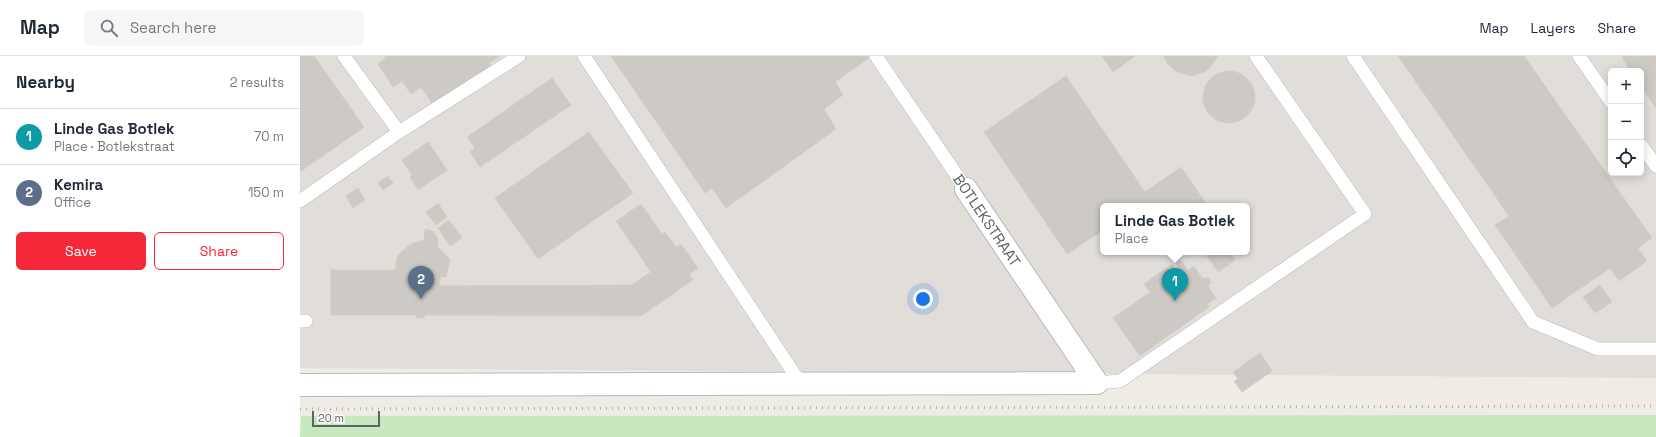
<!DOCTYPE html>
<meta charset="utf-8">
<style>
:root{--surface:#fff;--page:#f6f6f7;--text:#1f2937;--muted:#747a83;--line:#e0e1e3;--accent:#f52739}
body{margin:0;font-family:"Space Grotesk",sans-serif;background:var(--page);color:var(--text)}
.controls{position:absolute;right:12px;top:12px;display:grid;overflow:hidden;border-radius:6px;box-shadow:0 2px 10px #0003}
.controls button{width:36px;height:36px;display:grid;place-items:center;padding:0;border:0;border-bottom:1px solid var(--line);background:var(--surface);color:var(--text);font:20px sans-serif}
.scale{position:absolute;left:12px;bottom:10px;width:68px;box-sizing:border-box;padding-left:4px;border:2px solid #5d6367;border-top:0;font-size:11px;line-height:14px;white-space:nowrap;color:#5d6367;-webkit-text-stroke:3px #fff;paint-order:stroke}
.you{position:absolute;left:623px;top:243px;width:14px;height:14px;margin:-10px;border:3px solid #fff;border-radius:50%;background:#1a73e8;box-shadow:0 0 0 6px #1a73e833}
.badge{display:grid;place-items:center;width:26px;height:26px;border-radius:50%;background:var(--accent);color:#fff;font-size:13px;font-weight:700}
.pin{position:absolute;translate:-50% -33px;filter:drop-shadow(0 1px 2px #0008)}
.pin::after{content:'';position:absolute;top:21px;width:14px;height:12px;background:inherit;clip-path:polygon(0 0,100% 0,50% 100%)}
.popup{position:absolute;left:800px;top:147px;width:150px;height:52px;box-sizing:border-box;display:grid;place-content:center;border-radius:6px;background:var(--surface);filter:drop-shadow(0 1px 3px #0005);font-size:13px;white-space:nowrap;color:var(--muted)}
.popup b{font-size:15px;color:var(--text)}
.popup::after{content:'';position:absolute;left:50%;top:100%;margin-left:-8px;border:8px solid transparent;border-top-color:var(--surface)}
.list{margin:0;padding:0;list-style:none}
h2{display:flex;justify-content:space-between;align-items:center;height:52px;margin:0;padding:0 16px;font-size:17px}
h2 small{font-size:13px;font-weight:400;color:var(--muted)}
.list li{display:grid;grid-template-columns:26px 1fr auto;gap:12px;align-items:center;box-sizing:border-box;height:56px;padding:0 16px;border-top:1px solid var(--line)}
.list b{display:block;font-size:15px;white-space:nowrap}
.list p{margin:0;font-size:13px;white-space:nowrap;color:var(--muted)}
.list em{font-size:13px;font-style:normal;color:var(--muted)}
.actions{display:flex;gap:8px;padding:12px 16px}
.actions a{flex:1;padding:9px 0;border:1px solid var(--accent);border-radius:6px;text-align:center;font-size:14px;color:var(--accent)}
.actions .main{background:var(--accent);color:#fff}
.icon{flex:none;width:22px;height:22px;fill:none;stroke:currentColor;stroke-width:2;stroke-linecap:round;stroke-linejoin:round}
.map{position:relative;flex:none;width:1356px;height:381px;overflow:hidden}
header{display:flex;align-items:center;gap:24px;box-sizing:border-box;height:56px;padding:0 20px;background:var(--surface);border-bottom:1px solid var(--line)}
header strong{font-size:19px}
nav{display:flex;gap:22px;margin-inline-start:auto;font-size:14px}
.search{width:280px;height:36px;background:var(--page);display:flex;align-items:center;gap:10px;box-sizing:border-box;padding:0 14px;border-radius:6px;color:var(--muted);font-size:15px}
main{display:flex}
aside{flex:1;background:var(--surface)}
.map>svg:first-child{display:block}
.industrial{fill:#e1deda;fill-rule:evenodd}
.green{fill:#c7e9c0}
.building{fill:#cdc9c4;stroke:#d6cdc3}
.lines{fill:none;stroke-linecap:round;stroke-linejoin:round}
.service-casing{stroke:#b6b9bd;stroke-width:14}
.minor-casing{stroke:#b6b9bd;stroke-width:24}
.service{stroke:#fff;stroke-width:13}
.minor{stroke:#fff;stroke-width:22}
.rail{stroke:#b4b5b6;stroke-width:3;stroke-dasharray:1 5;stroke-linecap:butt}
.labels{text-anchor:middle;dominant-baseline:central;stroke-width:3;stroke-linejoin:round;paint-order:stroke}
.street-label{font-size:15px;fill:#5d6367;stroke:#fff}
</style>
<header>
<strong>Map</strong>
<div class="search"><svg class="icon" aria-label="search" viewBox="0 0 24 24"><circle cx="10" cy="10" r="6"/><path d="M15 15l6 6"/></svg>Search here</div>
<nav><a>Map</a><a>Layers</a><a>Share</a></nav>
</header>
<main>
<aside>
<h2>Nearby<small>2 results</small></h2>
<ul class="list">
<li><span class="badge" style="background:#0f9aa8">1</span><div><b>Linde Gas Botlek</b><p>Place · Botlekstraat</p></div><em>70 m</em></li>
<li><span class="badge" style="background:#5c6f8a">2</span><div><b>Kemira</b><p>Office</p></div><em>150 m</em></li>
</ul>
<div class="actions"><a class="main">Save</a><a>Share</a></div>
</aside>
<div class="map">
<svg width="1356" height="381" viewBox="0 0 1356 381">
<rect width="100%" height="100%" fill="#f0ece5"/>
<path class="industrial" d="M 0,0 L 1356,0 L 1356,322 L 0,312 ZM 1311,15 L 1341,15 L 1341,117 L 1311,117 ZM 803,150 L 947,150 L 947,196 L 803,196 Z"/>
<path class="green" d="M 1356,359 L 1356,381 L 0,381 L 1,360 Z"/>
<path class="building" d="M 0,0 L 14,0 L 64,71 L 0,116 Z
M 84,0 L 200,0 L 189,7 L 192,11 L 135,51 L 121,31 L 111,38 L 102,25 L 93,31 L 78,8 L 86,2 Z
M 311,0 L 567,0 L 569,2 L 535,26 L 543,39 L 524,53 L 536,73 L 426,152 L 412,132 L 405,137 Z
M 802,0 L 835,0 L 813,16 Z
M 864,0 L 918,0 L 909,13 L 904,16 L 892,20 L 875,15 L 867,7 Z
M 1098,0 L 1224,0 L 1352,182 L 1338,192 L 1347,205 L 1319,225 L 1310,212 L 1252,252 L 1195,169 L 1209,160 Z
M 1324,0 L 1356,0 L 1356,52 L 1341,30 L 1341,15 L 1331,15 L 1322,1 Z
M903 41a26 26 0 1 1 52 0a26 26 0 1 1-52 0Z
M 766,20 L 845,136 L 881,111 L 907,149 L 803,150 L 803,174 L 767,198 L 684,76 Z
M 252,22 L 271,49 L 180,111 L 170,96 L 175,92 L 167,81 Z
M 289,76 L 333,137 L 238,203 L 195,142 Z
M 128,86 L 147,114 L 118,134 L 110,121 L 112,119 L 102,104 Z
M 88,120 L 93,127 L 83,134 L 78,127 Z
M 58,132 L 65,144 L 53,152 L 46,140 Z
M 138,147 L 147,161 L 136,169 L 126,156 Z
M 341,148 L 362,178 L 365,176 L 376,191 L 381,188 L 398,212 L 389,218 L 393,224 L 341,260 L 125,259 L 124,262 L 116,262 L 117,259 L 31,259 L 31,214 L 95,214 L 97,201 L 101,196 L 111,188 L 124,184 L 125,173 L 133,175 L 138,183 L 137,190 L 150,203 L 146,221 L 141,220 L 139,230 L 331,229 L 351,216 L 316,165 Z
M 149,164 L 162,182 L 150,190 L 138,172 Z
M 866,196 L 874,196 L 888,214 L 894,210 L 902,222 L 909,222 L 911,227 L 908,230 L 916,242 L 907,248 L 909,251 L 840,300 L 813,262 L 881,215 Z
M 904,196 L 929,196 L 935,204 L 918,216 Z
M 872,208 L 878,216 L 850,236 L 844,228 Z
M 1300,229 L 1312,246 L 1295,257 L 1283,241 Z
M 960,297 L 972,315 L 942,336 L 934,325 L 938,323 L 933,316 Z"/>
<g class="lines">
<defs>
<path id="service" d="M 44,0 L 99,76
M 284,0 L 501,328
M 576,0 L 666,133
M 1053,0 L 1233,266 L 1298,293 L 1356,293
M 1279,0 L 1311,46
M 1341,89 L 1356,110
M 0,145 L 99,76 L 219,0
M 0,265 L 6,265
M 797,327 L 820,325 L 1065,158 L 956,0"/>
<path id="minor" d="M 666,133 L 797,327
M 0,329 L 797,327"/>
</defs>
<use href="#service" class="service-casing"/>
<use href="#minor" class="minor-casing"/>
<use href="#service" class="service"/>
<use href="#minor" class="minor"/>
<path class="rail" d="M 0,353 L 1356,350"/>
</g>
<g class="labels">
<g class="street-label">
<text transform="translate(687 164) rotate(56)">BOTLEKSTRAAT</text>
</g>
</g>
</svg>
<div class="controls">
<button>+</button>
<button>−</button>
<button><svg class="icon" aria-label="locate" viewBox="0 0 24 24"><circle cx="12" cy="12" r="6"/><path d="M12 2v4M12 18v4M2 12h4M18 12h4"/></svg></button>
</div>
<div class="scale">20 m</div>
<div class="you"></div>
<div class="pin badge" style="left:875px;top:245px;background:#0f9aa8">1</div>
<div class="popup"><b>Linde Gas Botlek</b>Place</div>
<div class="pin badge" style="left:121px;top:243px;background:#5c6f8a">2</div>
</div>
</main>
